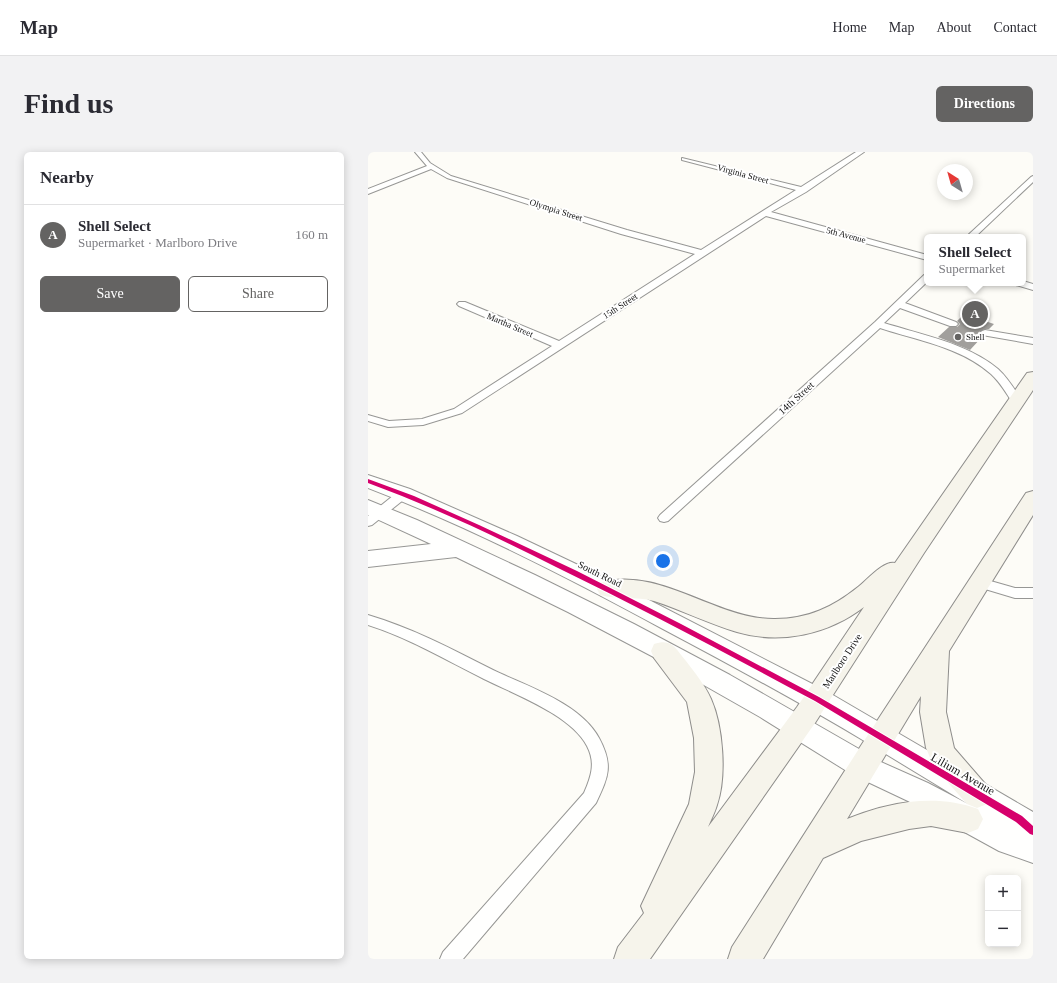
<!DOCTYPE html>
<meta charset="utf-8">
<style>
:root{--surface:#fff;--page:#f2f2f3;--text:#2b2b33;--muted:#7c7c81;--line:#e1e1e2;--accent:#646362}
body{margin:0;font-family:"Times New Roman",serif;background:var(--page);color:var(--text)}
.controls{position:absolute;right:12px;bottom:12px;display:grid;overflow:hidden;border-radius:6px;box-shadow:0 2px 10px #0003}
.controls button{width:36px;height:36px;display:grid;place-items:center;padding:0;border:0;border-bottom:1px solid var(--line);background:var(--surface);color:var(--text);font:20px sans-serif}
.compass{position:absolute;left:569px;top:12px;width:36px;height:36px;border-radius:50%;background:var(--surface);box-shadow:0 2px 10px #0003;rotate:323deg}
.you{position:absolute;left:295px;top:409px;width:14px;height:14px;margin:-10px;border:3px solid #fff;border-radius:50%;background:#1a73e8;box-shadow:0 0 0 6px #1a73e833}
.badge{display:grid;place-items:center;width:26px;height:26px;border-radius:50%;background:var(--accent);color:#fff;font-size:13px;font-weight:700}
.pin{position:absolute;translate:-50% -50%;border:2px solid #fff;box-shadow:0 1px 4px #0006}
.popup{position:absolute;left:556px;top:82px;width:102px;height:52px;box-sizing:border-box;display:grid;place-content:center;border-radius:6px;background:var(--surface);filter:drop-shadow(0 1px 3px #0005);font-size:13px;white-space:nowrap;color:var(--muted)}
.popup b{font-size:15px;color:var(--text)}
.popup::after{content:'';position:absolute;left:50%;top:100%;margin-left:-8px;border:8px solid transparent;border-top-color:var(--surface)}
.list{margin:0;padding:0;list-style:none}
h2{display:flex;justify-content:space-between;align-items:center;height:52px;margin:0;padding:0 16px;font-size:17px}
h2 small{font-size:13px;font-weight:400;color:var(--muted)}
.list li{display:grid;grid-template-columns:26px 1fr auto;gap:12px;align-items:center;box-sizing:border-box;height:60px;padding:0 16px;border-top:1px solid var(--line)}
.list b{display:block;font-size:15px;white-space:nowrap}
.list p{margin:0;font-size:13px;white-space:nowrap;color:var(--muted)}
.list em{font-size:13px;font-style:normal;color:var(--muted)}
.actions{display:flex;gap:8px;padding:12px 16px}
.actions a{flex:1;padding:9px 0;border:1px solid var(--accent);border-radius:6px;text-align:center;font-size:14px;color:var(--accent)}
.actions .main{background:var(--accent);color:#fff}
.map{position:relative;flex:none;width:665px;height:807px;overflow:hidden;border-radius:6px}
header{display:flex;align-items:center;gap:24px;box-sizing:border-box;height:56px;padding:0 20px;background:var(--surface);border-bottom:1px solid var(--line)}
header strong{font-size:19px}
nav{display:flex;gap:22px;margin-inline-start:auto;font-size:14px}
.intro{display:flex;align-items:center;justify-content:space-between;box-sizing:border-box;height:96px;padding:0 24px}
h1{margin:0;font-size:28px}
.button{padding:10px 18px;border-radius:6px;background:var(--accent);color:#fff;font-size:14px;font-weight:700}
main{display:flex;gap:24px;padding:0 24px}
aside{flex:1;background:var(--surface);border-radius:6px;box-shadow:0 2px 10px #0003}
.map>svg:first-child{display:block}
.building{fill:#a19f9c}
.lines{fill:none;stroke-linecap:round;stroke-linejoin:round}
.service-casing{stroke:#979795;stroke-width:2}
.minor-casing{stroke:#979795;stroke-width:2}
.tertiary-casing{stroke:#979795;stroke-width:2}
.secondary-casing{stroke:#8e8d8b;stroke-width:2}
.service{fill:#fffffe;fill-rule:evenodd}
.minor{fill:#fffffe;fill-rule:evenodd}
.tertiary{fill:#fffffe;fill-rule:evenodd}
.secondary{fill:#f6f4eb;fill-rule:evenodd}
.cycleway-casing{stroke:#fff;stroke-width:2}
.cycleway{fill:#d6006c;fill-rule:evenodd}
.poi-dot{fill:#646362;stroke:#fff;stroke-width:1.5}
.labels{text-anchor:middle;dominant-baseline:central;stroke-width:4;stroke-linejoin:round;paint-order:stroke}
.far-street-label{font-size:9px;fill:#111;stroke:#fff}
.far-poi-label{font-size:9px;fill:#111;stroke:#fff;text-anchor:start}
.street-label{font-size:10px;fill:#111;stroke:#fff}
.near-street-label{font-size:12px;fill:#111;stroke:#fff}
</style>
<header>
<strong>Map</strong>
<nav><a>Home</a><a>Map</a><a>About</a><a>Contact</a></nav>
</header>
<div class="intro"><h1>Find us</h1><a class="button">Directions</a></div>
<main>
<aside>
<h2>Nearby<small></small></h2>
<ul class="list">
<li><span class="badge">A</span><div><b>Shell Select</b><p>Supermarket · Marlboro Drive</p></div><em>160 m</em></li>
</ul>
<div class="actions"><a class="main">Save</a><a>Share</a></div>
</aside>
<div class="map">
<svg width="665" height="807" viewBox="0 0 665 807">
<rect width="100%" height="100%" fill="#fdfcf7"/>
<path class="building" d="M 596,162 L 626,172 L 621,177 L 617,177 L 611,180 L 614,185 L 602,198 L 570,185 L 581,175 L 589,175 L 592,172 L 589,169 Z"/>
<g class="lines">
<defs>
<path id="service" d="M 47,0 L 53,0 L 62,11 L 83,24 L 259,78 L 333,98 L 428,38 L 314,8 L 314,6 L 433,35 L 488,0 L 496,0 L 438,40 L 403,60 L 559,103 L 559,108 L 398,64 L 94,261 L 55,273 L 20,275 L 0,269 L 0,263 L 21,269 L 54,267 L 86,257 L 184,194 L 91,154 L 89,152 L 91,150 L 97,150 L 191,189 L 327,102 L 253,82 L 79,26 L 63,17 L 0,42 L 0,37 L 59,14 Z
M 665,24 L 665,30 L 607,85 L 598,85 L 663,25 Z
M 559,122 L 559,130 L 537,151 L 588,170 L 590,172 L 588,174 L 582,174 L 532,156 L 516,171 C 554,183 599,191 630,217 C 640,226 647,238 654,249 L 653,251 L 645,251 C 638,241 632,230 623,222 C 593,195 548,188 512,176 L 300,369 L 296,370 L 292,369 L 290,366 L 292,363 L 507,170 L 556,123 Z
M 655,129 L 665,132 L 665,138 L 648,133 L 647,131 L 655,131 Z
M 617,178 L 665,186 L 665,192 L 614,183 L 612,181 L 614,179 Z
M 35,338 L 39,339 L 41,342 L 39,345 L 4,373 L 0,374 L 0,364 L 31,339 Z
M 612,426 L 647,436 L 665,436 L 665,446 L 647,446 L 607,434 L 605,431 L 607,428 Z
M 0,463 C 44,476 84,497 125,518 C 158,534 212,551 231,586 C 246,614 240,625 228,651 L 95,807 L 72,807 L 75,800 L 216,641 C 223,625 228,611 219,594 C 203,563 146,542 116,527 C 78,508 41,486 0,473 Z"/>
<path id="minor" d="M 513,573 L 523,577 L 665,660 L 665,711 L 631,699 L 540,649 L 485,623 L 481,614 L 485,605 L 495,602 L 560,631 L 600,652 L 503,593 L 500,585 L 503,577 Z"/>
<path id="tertiary" d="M 0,323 L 42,337 L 149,384 L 248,431 L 458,539 L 523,577 L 526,585 L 523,593 L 513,597 L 503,593 C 435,552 365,514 295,477 C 199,425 102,375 0,336 Z
M 0,348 L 49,368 L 167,423 L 266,472 L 362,523 L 505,605 L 509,614 L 505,623 L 495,626 L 485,623 L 392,565 L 297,511 L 200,460 L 88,405 L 0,415 L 0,399 L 63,392 L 0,363 Z"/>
<path id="secondary" d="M 665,220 L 665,238 L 556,401 L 447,571 L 282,807 L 246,807 L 250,795 L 276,761 L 273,754 L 321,652 L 327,620 L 326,586 L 319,550 L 286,506 L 283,499 L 286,492 C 304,486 307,496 318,509 C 327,521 337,533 343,547 C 355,574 359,624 349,653 C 347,660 343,668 340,675 L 429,555 L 496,455 C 461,482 413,493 369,480 C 341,472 314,458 286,449 C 268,444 249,448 232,443 L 229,437 L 232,431 C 290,413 349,468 407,467 C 440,467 465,455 490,435 C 499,428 516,408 527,411 L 659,221 Z
M 665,339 L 665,363 L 581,499 L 578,560 L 586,596 L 619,634 L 623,643 L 619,652 L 609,656 L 599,652 L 566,615 L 558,596 L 552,560 L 553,544 L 479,667 C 520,650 568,641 610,657 L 615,667 L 610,677 L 600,681 L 563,674 L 541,677 L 493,689 L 455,706 L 395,807 L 360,807 L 364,795 L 494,592 L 658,341 Z"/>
</defs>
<use href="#service" class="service-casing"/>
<use href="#minor" class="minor-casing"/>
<use href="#tertiary" class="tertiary-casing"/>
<use href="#secondary" class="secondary-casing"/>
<use href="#service" class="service"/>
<use href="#minor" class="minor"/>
<use href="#tertiary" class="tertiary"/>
<use href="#secondary" class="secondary"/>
<defs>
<path id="cycleway" d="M 0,327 L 46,344 L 111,373 L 209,419 L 313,472 L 451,545 L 654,664 L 665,674 L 665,683 L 662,682 L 648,670 L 447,549 C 361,503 275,457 188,415 C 127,384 65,355 0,331 Z"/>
</defs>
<use href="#cycleway" class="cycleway-casing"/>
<use href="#cycleway" class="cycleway"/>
</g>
<circle class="poi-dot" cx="590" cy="185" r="4"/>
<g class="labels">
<g class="far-street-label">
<text transform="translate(375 22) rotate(15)">Virginia Street</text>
<text transform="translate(188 58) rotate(18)">Olympia Street</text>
<text transform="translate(478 83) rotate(15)">5th Avenue</text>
<text transform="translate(252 154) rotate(-33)">15th Street</text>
<text transform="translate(142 173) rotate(23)">Martha Street</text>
</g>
<g class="far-poi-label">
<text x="598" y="185">Shell</text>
</g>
<g class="street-label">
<text transform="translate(428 246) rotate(-42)">14th Street</text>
<text transform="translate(232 422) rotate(26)">South Road</text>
<text transform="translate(474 509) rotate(-57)">Marlboro Drive</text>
</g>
<g class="near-street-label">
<text transform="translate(595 622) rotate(30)">Lilium Avenue</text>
</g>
</g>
</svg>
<div class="controls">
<button>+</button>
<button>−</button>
</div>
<svg class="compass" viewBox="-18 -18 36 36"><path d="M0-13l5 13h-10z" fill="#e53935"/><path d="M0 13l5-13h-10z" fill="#7c7c81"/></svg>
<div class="you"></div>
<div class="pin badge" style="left:607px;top:162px">A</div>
<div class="popup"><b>Shell Select</b>Supermarket</div>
</div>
</main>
